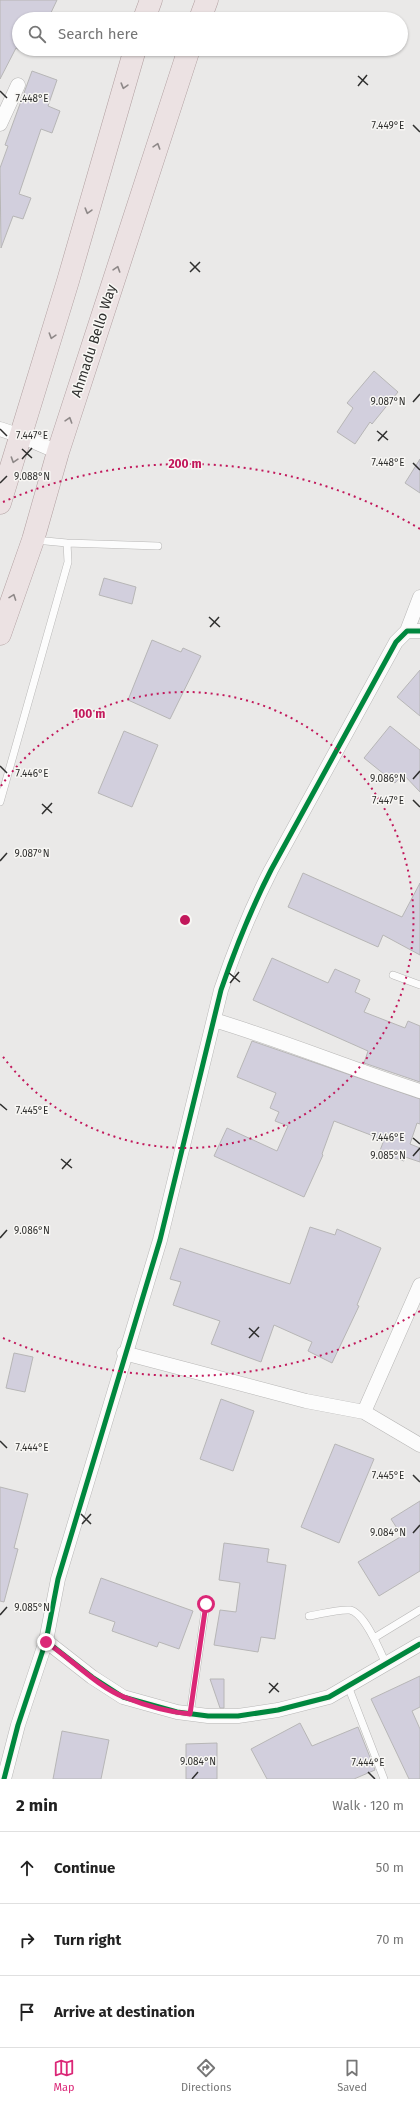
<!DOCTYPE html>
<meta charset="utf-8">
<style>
:root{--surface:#fff;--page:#f2f2f2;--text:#222;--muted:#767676;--line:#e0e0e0;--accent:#db2777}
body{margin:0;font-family:"Fira Sans",sans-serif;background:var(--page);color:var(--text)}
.stop{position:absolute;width:12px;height:12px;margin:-9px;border:3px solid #db2777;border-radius:50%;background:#fff}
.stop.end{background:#db2777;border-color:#fff;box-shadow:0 1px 4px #0008}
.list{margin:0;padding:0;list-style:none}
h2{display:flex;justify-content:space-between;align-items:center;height:52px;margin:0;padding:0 16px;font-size:17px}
h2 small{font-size:13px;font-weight:400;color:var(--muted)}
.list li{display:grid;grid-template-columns:26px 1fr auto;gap:12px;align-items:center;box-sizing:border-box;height:72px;padding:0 16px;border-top:1px solid var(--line)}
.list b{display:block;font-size:15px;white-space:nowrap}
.list em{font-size:13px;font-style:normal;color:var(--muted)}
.icon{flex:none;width:22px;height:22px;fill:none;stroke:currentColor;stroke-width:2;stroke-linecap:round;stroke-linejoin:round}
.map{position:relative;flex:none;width:420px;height:1779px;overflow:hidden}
.search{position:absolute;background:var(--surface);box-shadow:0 1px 3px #0004;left:12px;right:12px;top:12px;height:44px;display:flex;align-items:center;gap:10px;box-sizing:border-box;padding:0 14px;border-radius:22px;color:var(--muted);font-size:15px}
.sheet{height:268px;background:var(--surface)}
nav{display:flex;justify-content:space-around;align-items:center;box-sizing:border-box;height:56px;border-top:1px solid var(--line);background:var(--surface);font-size:11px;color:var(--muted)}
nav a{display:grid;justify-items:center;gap:2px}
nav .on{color:var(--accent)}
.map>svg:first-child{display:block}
.building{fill:#d2cfdd;stroke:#b7b6b6}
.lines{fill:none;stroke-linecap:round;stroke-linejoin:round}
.service-casing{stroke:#b8b7b6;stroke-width:8}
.minor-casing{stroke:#b8b7b6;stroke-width:15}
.primary-casing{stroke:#b19fa0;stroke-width:23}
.service{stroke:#fcfcfc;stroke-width:7}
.minor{stroke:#fcfcfc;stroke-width:14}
.primary{stroke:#ece2e3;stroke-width:22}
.cycleway-casing{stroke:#f8f7f4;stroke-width:8}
.cycleway{stroke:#00873e;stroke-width:5}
.oneway{stroke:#8e8888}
.route{stroke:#db2777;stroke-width:5}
.ticks{fill:none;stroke:#2f2f2e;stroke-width:1.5}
.ring{fill:none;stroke:#c2185b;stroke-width:2;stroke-dasharray:2 4}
.labels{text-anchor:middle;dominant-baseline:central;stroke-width:3;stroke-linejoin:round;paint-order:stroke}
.street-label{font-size:14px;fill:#2f2f2e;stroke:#f8f7f4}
.ticks-label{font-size:10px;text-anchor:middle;fill:#2f2f2e;stroke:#f8f7f4;stroke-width:3;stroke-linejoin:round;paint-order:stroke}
.centre{fill:#c2185b;stroke:#f8f7f4;stroke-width:2}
.ring-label{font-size:12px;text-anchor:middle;font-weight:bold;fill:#c2185b;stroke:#f8f7f4;stroke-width:3;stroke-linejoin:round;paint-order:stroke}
</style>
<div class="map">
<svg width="420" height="1779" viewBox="0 0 420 1779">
<rect width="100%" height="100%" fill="#eae9e8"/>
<path class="building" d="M 0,0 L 57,0 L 48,19 L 19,19 L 19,50 L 16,48 L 0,79 Z
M 32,71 L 57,80 L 48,106 L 60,111 L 52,133 L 41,129 L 19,194 L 31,198 L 23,219 L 13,216 L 1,248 L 0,168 L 8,146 L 5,145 Z
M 374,371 L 398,392 L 372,424 L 370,422 L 355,444 L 337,432 L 353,408 L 347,403 Z
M 420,459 L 420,493 L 405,483 Z
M 104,578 L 136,587 L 132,604 L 99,595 Z
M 152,640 L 181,652 L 183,648 L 201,656 L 170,719 L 128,700 Z
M 420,670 L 420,716 L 397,697 Z
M 390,726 L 420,750 L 420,792 L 403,774 L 395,783 L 364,758 Z
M 124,731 L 158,745 L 132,807 L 98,793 Z
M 303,873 L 402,917 L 420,883 L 420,955 L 383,935 L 378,947 L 288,907 Z
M 272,958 L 328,983 L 335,969 L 360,980 L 355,992 L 370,999 L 364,1012 L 405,1028 L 408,1021 L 420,1026 L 420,1082 L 364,1063 L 368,1051 L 253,1000 Z
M 252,1041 L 420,1099 L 420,1124 L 417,1123 L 410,1144 L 420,1148 L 420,1162 L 405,1157 L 404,1161 L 379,1153 L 384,1140 L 334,1121 L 322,1154 L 323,1155 L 304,1197 L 214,1156 L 227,1128 L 277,1151 L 288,1126 L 275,1121 L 279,1112 L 270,1108 L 276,1093 L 237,1077 Z
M 310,1227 L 335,1235 L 337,1229 L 381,1248 L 357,1305 L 359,1306 L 332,1363 L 308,1351 L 312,1342 L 274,1325 L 261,1362 L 211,1344 L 220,1321 L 173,1305 L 181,1282 L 170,1279 L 180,1248 L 290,1284 Z
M 14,1353 L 33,1357 L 25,1392 L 6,1388 Z
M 221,1399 L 254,1411 L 233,1471 L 200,1459 Z
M 335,1444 L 374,1459 L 339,1543 L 301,1527 Z
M 0,1487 L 28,1494 L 14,1548 L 18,1549 L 4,1602 L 0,1601 Z
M 420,1501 L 420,1571 L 379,1596 L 358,1562 L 402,1536 L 391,1519 Z
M 224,1543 L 269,1549 L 267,1562 L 286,1565 L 275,1639 L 261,1637 L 258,1652 L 214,1645 L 220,1610 L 236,1612 L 240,1583 L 219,1580 Z
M 101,1578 L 193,1611 L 179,1649 L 159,1642 L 157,1647 L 112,1631 L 115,1622 L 89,1613 Z
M 420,1676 L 420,1707 L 412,1711 L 420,1729 L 420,1779 L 409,1779 L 371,1699 Z
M 210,1679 L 224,1679 L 224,1708 L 220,1708 Z
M 300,1723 L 312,1746 L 358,1727 L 375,1770 L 354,1779 L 267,1779 L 251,1749 Z
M 62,1731 L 109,1740 L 101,1779 L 53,1779 Z
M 217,1743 L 217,1779 L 186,1779 L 186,1744 Z"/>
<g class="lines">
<defs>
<path id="service" d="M 35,540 L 67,543 L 158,546
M 0,802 L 68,562 L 67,543
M 393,975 L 420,985
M 309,1616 C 321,1614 338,1609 350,1610 C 365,1613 380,1651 386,1664
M 374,1638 L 420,1610
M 348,1686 L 384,1779
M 190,1714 L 206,1604"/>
<path id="minor" d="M 0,124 L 18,85
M 0,429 L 21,436 L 58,452
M 407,631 L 420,597
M 214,1020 C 284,1041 351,1069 420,1091
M 124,1353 L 306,1401 L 364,1412 L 420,1445
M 364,1412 L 420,1285
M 46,1641 L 92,1677 L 123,1697 L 177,1712 L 208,1716 L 238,1716 L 278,1710 L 329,1697 L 420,1644
M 4,1779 L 18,1725 L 46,1641 L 58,1579 L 160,1240 L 221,990 C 235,949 251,909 271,870 L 396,642 L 407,631 L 420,631"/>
<path id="primary" d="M 144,19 L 151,0
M 200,19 L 207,0
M 0,503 L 68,281 L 135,49
M 0,634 L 33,540 L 58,452 L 189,49"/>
</defs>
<use href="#service" class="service-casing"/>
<use href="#minor" class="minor-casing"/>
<use href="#primary" class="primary-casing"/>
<use href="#service" class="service"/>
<use href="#minor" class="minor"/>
<use href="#primary" class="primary"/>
<defs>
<path id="cycleway" d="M 46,1641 L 92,1677 L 123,1697 L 177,1712 L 208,1716 L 238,1716 L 278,1710 L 329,1697 L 420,1644
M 4,1779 L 18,1725 L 46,1641 L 58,1579 L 160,1240 L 221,990 C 235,949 251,909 271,870 L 396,642 L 407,631 L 420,631"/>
</defs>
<use href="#cycleway" class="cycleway-casing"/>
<use href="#cycleway" class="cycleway"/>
</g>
<defs><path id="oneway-chevron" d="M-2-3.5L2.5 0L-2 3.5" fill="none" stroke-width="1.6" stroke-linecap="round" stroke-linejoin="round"/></defs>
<g class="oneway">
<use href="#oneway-chevron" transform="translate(124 86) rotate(106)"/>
<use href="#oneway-chevron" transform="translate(157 146) rotate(-72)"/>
<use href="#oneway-chevron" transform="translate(88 211) rotate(106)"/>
<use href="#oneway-chevron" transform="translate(117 269) rotate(-72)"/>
<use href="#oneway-chevron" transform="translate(52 336) rotate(107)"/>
<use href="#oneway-chevron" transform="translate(69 420) rotate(-72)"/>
<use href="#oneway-chevron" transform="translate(14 460) rotate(108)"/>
<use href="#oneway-chevron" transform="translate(13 597) rotate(-70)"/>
</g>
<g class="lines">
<path class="route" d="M 46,1642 C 70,1658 98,1687 124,1697 C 144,1705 168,1712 190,1714 L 206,1604"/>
</g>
<path class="ticks" d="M 358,76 L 368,85M 358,86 L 367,75M 0,91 L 7,98M 413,125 L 420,132M 190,262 L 200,272M 190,272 L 200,262M 413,402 L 420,394M 0,429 L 7,436M 377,431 L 388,440M 378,441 L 387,431M 22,449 L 32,458M 22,459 L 32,448M 413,463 L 420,470M 0,483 L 7,476M 209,617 L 220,627M 210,627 L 219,617M 0,766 L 7,773M 413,779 L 420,771M 413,800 L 420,807M 42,804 L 52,813M 42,814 L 52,803M 0,861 L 7,853M 229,973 L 240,982M 230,983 L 239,972M 0,1104 L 7,1110M 413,1138 L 420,1144M 413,1156 L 420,1148M 61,1159 L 72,1168M 62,1169 L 71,1159M 0,1238 L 7,1230M 249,1328 L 259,1337M 249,1338 L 259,1327M 0,1441 L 7,1448M 413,1475 L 420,1482M 81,1514 L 91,1524M 82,1524 L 91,1514M 413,1533 L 420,1525M 0,1615 L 7,1607M 269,1683 L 279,1692M 269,1693 L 278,1683M 368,1772 L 375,1779M 192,1779 L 198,1772"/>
<g class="ring">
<path d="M1 786A228 228 0 1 1 1 1054"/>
<path d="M420 1311A456 456 0 0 1 3 1338M3 502A456 456 0 0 1 420 529"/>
</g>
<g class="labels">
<g class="street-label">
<text transform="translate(94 341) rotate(-72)">Ahmadu Bello Way</text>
</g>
</g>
<g class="ticks-label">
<text x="32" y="102">7.448°E</text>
<text x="388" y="129">7.449°E</text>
<text x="388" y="405">9.087°N</text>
<text x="32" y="439">7.447°E</text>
<text x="388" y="466">7.448°E</text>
<text x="32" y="480">9.088°N</text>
<text x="32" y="777">7.446°E</text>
<text x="388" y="782">9.086°N</text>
<text x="388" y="804">7.447°E</text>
<text x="32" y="857">9.087°N</text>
<text x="32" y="1114">7.445°E</text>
<text x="388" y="1141">7.446°E</text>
<text x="388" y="1159">9.085°N</text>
<text x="32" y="1234">9.086°N</text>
<text x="32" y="1451">7.444°E</text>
<text x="388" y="1479">7.445°E</text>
<text x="388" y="1536">9.084°N</text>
<text x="32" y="1611">9.085°N</text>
<text x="198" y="1765">9.084°N</text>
<text x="368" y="1766">7.444°E</text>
</g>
<circle cx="185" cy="920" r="6" class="centre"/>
<g class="ring-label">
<text x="185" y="468">200 m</text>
<text x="89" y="718">100 m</text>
</g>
</svg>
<div class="stop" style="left:206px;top:1604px"></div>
<div class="stop end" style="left:46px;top:1642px"></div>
<div class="search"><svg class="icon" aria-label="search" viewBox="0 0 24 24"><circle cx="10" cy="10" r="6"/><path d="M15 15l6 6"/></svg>Search here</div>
</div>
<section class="sheet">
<h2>2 min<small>Walk · 120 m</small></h2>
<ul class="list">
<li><svg class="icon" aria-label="ahead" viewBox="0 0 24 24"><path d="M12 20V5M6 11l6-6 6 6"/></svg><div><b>Continue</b></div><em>50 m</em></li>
<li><svg class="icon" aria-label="right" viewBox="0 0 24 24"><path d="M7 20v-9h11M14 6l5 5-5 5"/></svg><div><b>Turn right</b></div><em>70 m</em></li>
<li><svg class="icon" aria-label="arrive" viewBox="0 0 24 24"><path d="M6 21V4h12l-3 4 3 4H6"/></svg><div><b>Arrive at destination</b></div></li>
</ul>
</section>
<nav>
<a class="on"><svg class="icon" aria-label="map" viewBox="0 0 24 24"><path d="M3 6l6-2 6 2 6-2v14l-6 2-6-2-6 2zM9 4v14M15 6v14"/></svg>Map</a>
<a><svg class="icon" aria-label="directions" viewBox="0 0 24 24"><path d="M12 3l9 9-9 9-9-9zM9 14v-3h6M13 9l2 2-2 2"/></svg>Directions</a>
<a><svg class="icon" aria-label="saved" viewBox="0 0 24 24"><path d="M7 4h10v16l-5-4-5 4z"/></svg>Saved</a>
</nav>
